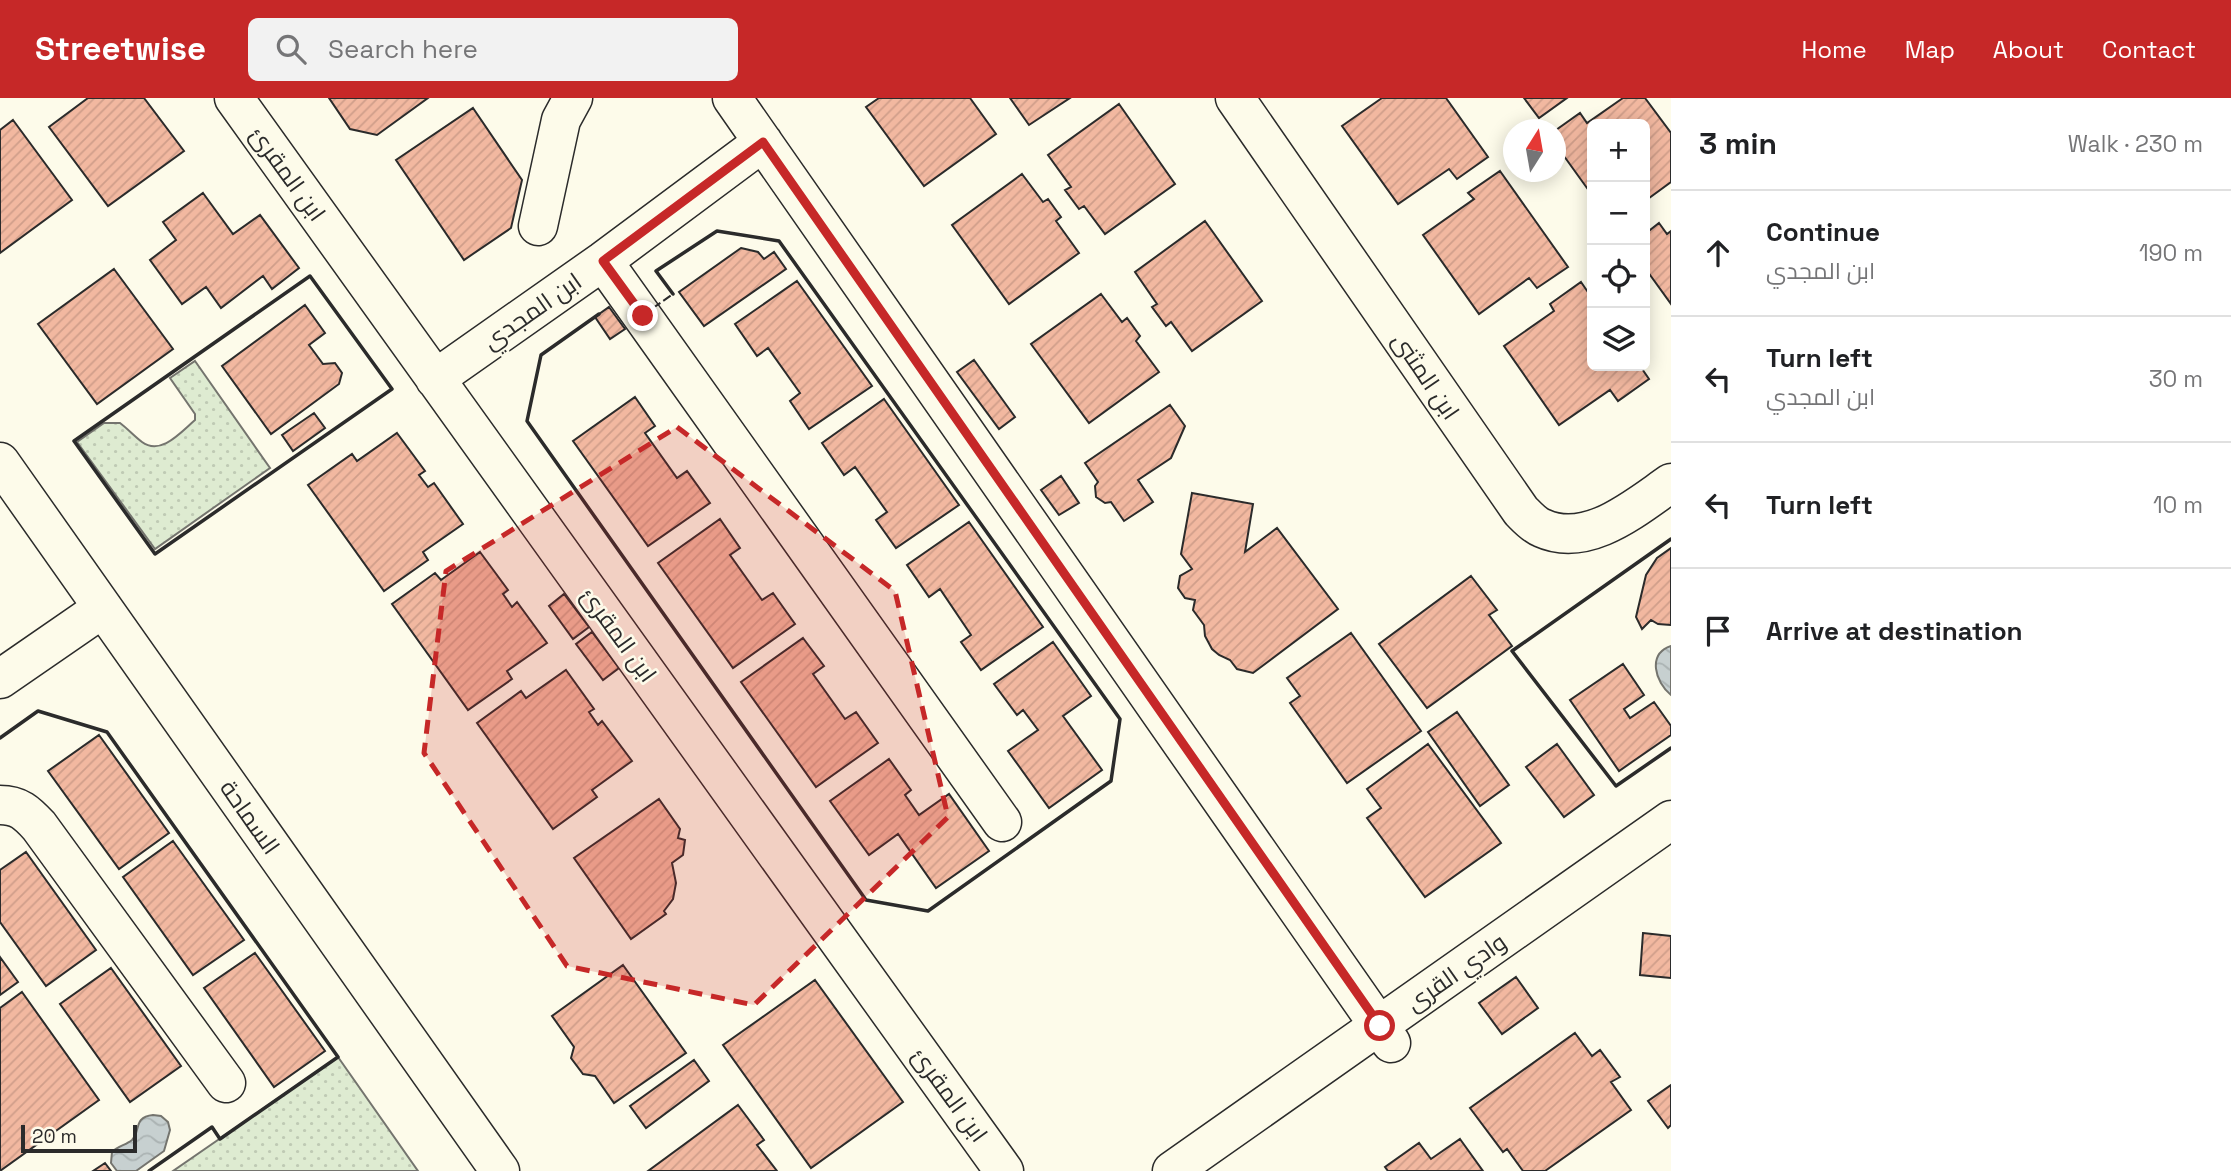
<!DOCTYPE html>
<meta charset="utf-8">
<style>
:root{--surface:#fff;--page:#f2f2f2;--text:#202124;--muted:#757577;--line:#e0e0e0;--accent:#c62828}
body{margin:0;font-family:"Space Grotesk",Cairo,sans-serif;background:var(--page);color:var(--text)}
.controls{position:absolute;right:21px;top:21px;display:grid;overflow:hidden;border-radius:10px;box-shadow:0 4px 18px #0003}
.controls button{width:63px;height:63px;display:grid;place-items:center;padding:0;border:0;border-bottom:2px solid var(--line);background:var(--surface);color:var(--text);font:35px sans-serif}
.compass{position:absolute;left:1503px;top:21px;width:63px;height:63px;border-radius:50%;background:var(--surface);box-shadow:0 4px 18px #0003;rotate:11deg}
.scale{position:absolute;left:21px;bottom:18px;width:116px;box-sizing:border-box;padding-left:7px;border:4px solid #2b2b2b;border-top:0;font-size:19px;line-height:24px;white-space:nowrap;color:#2b2b2b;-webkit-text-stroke:5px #fdfbea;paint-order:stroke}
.stop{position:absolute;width:21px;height:21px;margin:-16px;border:5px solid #c62828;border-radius:50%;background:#fff}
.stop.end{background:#c62828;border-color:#fff;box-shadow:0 2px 7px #0008}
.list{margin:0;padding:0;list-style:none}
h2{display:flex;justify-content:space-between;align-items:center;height:91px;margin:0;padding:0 28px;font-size:30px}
h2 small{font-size:23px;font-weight:400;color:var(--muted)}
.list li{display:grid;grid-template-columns:46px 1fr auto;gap:21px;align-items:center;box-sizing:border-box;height:126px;padding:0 28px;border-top:2px solid var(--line)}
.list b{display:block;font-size:26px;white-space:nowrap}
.list p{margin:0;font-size:23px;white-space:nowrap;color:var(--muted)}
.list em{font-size:23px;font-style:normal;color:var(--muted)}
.icon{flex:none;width:38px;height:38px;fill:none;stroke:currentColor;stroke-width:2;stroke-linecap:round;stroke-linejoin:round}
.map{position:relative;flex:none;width:1671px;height:1073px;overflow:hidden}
header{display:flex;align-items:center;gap:42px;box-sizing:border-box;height:98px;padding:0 35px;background:var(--accent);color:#fff}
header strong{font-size:33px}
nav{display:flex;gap:38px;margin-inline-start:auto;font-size:24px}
.search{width:490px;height:63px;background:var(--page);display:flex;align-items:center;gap:18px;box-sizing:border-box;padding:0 24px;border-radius:10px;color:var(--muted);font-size:26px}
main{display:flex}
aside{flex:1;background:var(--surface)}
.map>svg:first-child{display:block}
.grass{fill:url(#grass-dots);stroke:#74746e;stroke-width:2}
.water{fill:url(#water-waves);stroke:#74746e;stroke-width:2}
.building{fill:url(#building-hatch);stroke:#2b2b2b;stroke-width:2}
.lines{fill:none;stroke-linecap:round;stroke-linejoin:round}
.minor-casing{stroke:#2b2b2b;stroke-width:41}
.minor{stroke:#fdfbea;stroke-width:38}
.fence{stroke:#2b2b2b;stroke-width:2;stroke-dasharray:9 3.5;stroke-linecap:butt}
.wall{stroke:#2b2b2b;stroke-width:3.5}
.route{stroke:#c62828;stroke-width:9}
.marked{fill:#c62828;fill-opacity:0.2;stroke:#c62828;stroke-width:5;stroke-dasharray:14 9;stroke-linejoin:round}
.labels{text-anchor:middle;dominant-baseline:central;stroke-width:5;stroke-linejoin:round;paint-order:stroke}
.street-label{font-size:24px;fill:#2b2b2b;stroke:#fdfbea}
</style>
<header>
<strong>Streetwise</strong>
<div class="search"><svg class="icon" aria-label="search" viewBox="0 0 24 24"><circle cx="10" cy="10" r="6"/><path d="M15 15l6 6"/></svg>Search here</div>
<nav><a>Home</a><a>Map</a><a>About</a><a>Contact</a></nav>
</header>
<main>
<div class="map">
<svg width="1671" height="1073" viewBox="0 0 1671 1073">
<defs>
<pattern id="grass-dots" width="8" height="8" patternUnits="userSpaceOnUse" patternTransform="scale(1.75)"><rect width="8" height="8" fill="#deebd1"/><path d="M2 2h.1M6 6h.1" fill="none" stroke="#bfcab4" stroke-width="1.8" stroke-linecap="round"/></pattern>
<pattern id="water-waves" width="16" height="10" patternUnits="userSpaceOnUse" patternTransform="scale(1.75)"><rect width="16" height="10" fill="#c7d0d0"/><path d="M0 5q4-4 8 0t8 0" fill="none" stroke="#abb3b3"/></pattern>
<pattern id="building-hatch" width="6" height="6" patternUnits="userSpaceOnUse" patternTransform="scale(1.75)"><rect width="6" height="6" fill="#f2b8a0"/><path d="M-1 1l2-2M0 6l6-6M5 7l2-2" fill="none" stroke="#d09e8a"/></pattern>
</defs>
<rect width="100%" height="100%" fill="#fdfbea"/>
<path class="grass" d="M 195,263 L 270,370 L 155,451 L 77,344 L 104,325 L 120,325 C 128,331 134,338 142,344 C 161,358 181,334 195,322 L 195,316 L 170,280 Z
M 338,959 L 418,1073 L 173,1073 Z"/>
<path class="water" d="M 1671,548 L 1671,597 C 1655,584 1647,556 1671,548 Z
M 153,1017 L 161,1018 L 168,1024 L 170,1032 L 164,1053 L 136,1073 L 117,1073 L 111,1065 L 112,1054 C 118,1048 126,1047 132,1042 C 141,1033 133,1019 153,1017 Z"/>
<path class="building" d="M 88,0 L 144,0 L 184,53 L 108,108 L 49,29 Z
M 329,0 L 428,0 L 377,37 L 350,31 Z
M 879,0 L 970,0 L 996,36 L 924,88 L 866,9 Z
M 1010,0 L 1070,0 L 1029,27 Z
M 1382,0 L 1446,0 L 1488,59 L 1457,81 L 1449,71 L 1398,106 L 1342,28 Z
M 1524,0 L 1567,0 L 1539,20 Z
M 1623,0 L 1645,0 L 1671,35 L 1671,84 L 1645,103 L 1645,26 L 1592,26 L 1592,97 L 1556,47 L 1556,32 L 1580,15 L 1587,25 Z
M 1119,6 L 1175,86 L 1105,136 L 1084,108 L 1079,111 L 1065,92 L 1071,89 L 1048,57 Z
M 473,10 L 522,82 L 511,130 L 464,162 L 396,62 Z
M 13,22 L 72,102 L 0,155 L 0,32 Z
M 1500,73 L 1568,169 L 1537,190 L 1529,180 L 1479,216 L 1423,137 L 1474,101 L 1468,95 Z
M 1022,76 L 1043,104 L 1048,101 L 1061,119 L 1056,123 L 1079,155 L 1009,206 L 952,127 Z
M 203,95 L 233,136 L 260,117 L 299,170 L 272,191 L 263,178 L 221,210 L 206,189 L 182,206 L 150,162 L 176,142 L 163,124 Z
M 1205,123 L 1262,203 L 1192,253 L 1171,224 L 1166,228 L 1152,209 L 1157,206 L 1135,174 Z
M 1659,125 L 1667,136 L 1671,133 L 1671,206 L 1645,170 L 1645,136 Z
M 741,150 L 758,154 L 764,161 L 774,154 L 786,171 L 704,228 L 679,194 Z
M 114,171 L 173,251 L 97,306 L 38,226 Z
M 797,183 L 872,288 L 809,331 L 790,303 L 800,295 L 768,250 L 757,258 L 735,226 Z
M 1581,184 L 1592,200 L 1592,268 L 1640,268 L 1649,281 L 1618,303 L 1610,292 L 1559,327 L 1504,248 L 1554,213 L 1550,206 Z
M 1101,196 L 1122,224 L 1127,220 L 1140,238 L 1136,243 L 1159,274 L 1089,325 L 1031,246 Z
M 305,207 L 325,235 L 309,247 L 323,266 L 335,265 L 342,275 L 339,286 L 271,336 L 222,268 Z
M 609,209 L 625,231 L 610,241 L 595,219 Z
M 974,262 L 1015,319 L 999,331 L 957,274 Z
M 635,299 L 655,328 L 645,335 L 677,380 L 687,373 L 710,405 L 648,448 L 573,343 Z
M 884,301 L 959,407 L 896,450 L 876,422 L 887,414 L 855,369 L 844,377 L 822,345 Z
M 1170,307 L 1185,328 L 1171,360 L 1138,382 L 1153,404 L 1124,423 L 1111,404 L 1105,405 L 1096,399 L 1095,388 L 1098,384 L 1085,365 Z
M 314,315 L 325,330 L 293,353 L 282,337 Z
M 397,335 L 425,373 L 419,377 L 428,389 L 434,385 L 463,426 L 423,454 L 428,462 L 384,493 L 308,387 L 352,356 L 357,363 Z
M 1061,378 L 1079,405 L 1059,417 L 1041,392 Z
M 1192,395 L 1253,406 L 1245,454 L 1277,430 L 1338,511 L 1253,575 L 1237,571 L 1230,562 L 1219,557 L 1212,551 L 1205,538 L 1204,527 L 1193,512 L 1195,502 L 1185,500 L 1178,490 L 1180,478 L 1192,471 L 1181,456 Z
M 720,421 L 740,450 L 730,457 L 762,502 L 773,495 L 795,526 L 733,570 L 658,465 Z
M 969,424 L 1043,529 L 981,572 L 961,544 L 971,537 L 940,491 L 929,499 L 907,467 Z
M 1671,450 L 1671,527 L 1658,526 L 1651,522 L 1642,531 L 1636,519 L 1646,477 L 1657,460 Z
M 480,454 L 508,492 L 503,496 L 512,509 L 517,504 L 547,545 L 507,573 L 512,581 L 468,612 L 392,506 L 435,475 L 441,482 Z
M 1471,478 L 1497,512 L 1489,517 L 1512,548 L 1427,610 L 1379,546 Z
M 564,496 L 589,529 L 573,541 L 549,508 Z
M 592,534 L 619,570 L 603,582 L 576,546 Z
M 1351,535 L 1421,633 L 1347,685 L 1290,605 L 1300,598 L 1287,580 Z
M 803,540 L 824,568 L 813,576 L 845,621 L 856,614 L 878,645 L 816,689 L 741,584 Z
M 1053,544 L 1091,598 L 1063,618 L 1102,672 L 1049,710 L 1008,653 L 1038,632 L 1023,612 L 1017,617 L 994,586 Z
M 1623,566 L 1644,597 L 1624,611 L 1630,620 L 1654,604 L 1671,628 L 1671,637 L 1619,673 L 1570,602 Z
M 566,572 L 594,611 L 589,614 L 598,627 L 602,623 L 632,663 L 592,692 L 597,699 L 553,731 L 477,625 L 521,593 L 526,600 Z
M 1457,614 L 1509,687 L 1480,708 L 1428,634 Z
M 99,637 L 169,735 L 119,771 L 48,673 Z
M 1428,646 L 1501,745 L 1425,799 L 1367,720 L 1381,710 L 1367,691 Z
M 1557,646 L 1594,697 L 1564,719 L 1526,669 Z
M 889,661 L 911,692 L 905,697 L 919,717 L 949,696 L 989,753 L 936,790 L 898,736 L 869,757 L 830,703 Z
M 659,701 L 680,731 L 678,740 L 685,742 L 683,757 L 672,765 L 676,785 L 673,801 L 664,813 L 666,816 L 631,841 L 574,760 Z
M 173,743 L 244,842 L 193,877 L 123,779 Z
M 26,754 L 96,852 L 46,888 L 0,824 L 0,772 Z
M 1643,835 L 1671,838 L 1671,880 L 1640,877 Z
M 255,855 L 325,953 L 274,989 L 204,890 Z
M 0,859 L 18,884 L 0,897 Z
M 623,867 L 686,955 L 614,1005 L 595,978 L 583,976 L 571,960 L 574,949 L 552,918 Z
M 111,870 L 181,968 L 130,1004 L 60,906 Z
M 1516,879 L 1538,910 L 1502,936 L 1479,905 Z
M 815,882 L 903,1004 L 811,1070 L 723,947 Z
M 22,894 L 99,1002 L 0,1073 L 0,910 Z
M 1575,935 L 1592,958 L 1600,952 L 1620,979 L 1611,984 L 1631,1012 L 1545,1073 L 1523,1073 L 1507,1051 L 1503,1054 L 1470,1010 Z
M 694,962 L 709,983 L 646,1030 L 630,1008 Z
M 1671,987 L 1671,1027 L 1668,1030 L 1648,1003 Z
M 738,1007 L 764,1042 L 757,1047 L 777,1073 L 648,1073 Z
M 1460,1041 L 1483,1073 L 1388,1073 L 1385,1069 L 1419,1045 L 1431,1061 Z
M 105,1065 L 111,1073 L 93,1073 Z"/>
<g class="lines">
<defs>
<path id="minor" d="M 234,0 L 1004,1073
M 732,0 L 1391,945
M 1235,0 L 1521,413 C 1527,419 1534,427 1542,430 C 1588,451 1636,409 1671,385
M 538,128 L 561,22 L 573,0
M 603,163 L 1002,724
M 435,281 L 603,163 L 763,44
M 0,364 L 500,1073
M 0,581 L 103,510
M 0,707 C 19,707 27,715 39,728 L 226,985
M 1172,1073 L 1671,722"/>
</defs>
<use href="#minor" class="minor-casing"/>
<use href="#minor" class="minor"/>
<path class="fence" d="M 653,210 L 673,196"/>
<path class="wall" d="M 310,178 L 392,291 L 155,456 L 74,343 Z
M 599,216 L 541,257 L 527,323 L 866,802 L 928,813 L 1111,683 L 1120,621 L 779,143 L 717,133 L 656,173 L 673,196
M 1671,441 L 1512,553 L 1616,688 L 1671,650
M 0,640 L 38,613 L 107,634 L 338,959 L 220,1041 L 212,1029 L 149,1073"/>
</g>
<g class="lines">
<path class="route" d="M 643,218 L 603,163 L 763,44 L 1380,928"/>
</g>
<path class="marked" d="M 677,329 L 895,493 L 948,719 L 754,907 L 567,868 L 424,655 L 446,473 Z"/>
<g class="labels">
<g class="street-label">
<text transform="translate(288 76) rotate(54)">ابن المقرئ</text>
<text transform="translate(532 213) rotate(-35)">ابن المجدي</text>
<text transform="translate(1426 278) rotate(56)">ابن المثنى</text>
<text transform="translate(619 537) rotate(54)">ابن المقرئ</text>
<text transform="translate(250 719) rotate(55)">السماحة</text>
<text transform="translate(1456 874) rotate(-35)">وادي القرى</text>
<text transform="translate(950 997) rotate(54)">ابن المقرئ</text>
</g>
</g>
</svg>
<div class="controls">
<button>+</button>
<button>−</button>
<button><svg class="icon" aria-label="locate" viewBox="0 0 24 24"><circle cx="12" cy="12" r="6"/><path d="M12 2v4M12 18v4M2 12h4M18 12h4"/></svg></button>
<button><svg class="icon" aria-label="layers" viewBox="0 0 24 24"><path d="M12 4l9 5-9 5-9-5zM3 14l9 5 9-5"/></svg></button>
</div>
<svg class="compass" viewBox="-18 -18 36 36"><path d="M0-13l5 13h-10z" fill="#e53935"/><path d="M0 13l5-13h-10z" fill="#757577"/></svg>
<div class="scale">20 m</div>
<div class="stop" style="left:1380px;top:928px"></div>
<div class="stop end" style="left:643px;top:218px"></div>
</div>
<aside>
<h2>3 min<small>Walk · 230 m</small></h2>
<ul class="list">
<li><svg class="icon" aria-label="ahead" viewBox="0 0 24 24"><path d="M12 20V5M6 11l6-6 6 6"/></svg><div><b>Continue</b><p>ابن المجدي</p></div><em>190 m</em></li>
<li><svg class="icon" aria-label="left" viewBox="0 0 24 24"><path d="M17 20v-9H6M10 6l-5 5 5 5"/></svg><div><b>Turn left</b><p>ابن المجدي</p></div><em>30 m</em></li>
<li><svg class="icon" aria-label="left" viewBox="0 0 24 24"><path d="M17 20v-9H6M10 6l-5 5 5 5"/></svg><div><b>Turn left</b></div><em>10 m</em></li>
<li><svg class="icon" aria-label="arrive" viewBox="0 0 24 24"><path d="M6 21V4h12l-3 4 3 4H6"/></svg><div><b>Arrive at destination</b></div></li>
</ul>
</aside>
</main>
